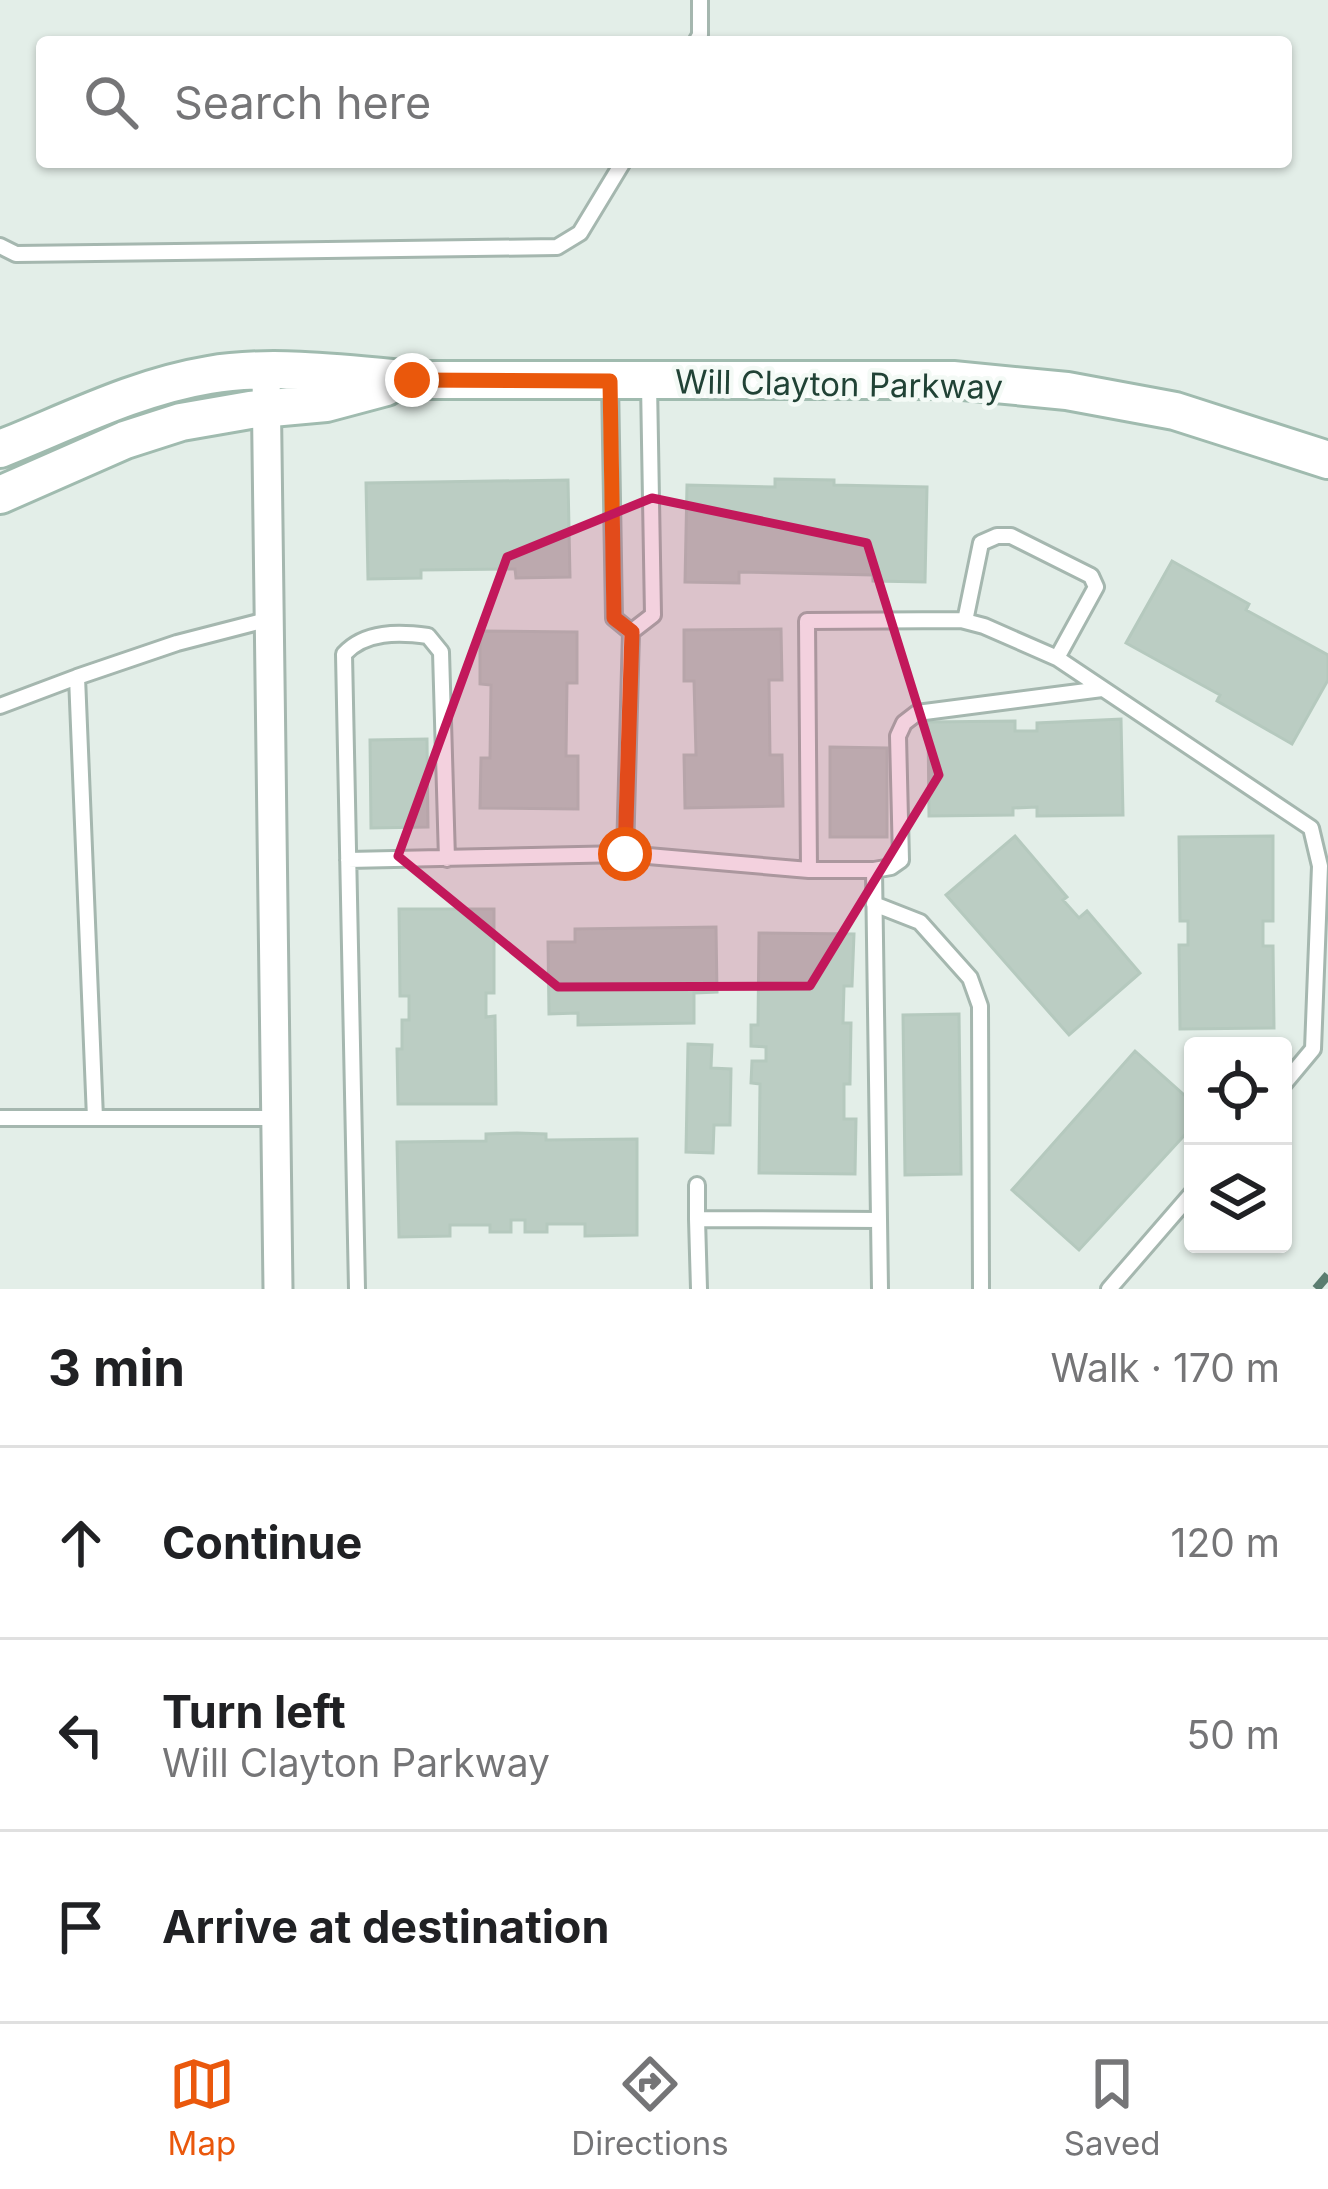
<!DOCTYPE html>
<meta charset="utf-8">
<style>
:root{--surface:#fff;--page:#f6f6f6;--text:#202124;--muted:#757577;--line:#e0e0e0;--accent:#ea580c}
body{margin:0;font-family:Inter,sans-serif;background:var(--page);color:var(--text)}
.controls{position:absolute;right:36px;bottom:36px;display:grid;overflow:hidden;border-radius:12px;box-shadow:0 3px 9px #0004}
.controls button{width:108px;height:108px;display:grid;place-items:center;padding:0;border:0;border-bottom:3px solid var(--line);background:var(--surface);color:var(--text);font:60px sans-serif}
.stop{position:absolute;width:36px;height:36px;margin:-27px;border:9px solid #ea580c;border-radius:50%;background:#fff}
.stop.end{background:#ea580c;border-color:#fff;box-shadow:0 3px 12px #0008}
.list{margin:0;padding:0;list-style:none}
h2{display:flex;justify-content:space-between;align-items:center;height:156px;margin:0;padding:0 48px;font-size:51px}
h2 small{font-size:39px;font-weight:400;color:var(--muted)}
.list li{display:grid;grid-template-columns:78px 1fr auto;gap:36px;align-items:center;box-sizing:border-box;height:192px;padding:0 48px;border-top:3px solid var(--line)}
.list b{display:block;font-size:45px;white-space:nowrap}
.list p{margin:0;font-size:39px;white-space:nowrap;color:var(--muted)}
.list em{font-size:39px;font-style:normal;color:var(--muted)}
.icon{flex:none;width:66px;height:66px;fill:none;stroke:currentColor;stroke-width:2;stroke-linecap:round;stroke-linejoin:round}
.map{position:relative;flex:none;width:1328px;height:1289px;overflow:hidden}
.search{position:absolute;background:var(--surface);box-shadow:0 3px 9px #0004;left:36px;right:36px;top:36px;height:132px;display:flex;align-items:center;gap:30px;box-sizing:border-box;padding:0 42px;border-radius:12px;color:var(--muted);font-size:45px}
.sheet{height:732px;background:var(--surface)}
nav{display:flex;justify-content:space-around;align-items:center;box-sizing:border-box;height:168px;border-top:3px solid var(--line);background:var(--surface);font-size:33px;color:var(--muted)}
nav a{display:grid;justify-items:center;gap:6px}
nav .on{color:var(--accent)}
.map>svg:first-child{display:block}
.building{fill:#bbcdc3;stroke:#b5c9be;stroke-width:3}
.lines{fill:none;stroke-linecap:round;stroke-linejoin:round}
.lane-casing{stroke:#a5b7af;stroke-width:20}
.street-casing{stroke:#a5b7af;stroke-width:33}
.secondary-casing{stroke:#a0bbaf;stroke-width:42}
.lane{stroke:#fff;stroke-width:14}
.street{stroke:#fff;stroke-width:27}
.secondary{stroke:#fff;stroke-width:36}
.rail{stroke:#5b7d70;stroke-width:9;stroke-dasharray:24 12;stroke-linecap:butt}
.route{stroke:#ea580c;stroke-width:15}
.marked{fill:#c2185b;fill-opacity:0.2;stroke:#c2185b;stroke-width:9;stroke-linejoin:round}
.labels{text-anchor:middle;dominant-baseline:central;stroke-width:9;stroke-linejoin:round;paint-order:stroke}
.street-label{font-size:33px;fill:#204235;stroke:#f4faf6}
</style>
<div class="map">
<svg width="1328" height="1289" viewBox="0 0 1328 1289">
<rect width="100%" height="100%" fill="#e3eee8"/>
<path class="building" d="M 775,479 L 834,480 L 834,485 L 927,487 L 925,582 L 873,581 L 873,575 L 739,572 L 739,583 L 685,582 L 687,485 L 775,487 Z
M 568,480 L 570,577 L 516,578 L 515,569 L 421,570 L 421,578 L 368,579 L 366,483 Z
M 1172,561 L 1249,604 L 1246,610 L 1328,655 L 1328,680 L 1292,744 L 1217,701 L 1220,695 L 1126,643 Z
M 781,629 L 782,680 L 769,680 L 770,755 L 782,755 L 783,806 L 685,808 L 684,755 L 696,755 L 694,681 L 684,681 L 684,630 Z
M 480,631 L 577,632 L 577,683 L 567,683 L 566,756 L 578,756 L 578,809 L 480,808 L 481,758 L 490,758 L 491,685 L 480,684 Z
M 1121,719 L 1123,815 L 1037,816 L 1037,807 L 1013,808 L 1013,815 L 929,816 L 928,722 L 1015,721 L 1015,731 L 1037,731 L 1037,723 Z
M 427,739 L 428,827 L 371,828 L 370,740 Z
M 830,747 L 887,748 L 887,837 L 830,837 Z
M 1015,836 L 1067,897 L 1063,900 L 1079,918 L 1087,911 L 1140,973 L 1069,1035 L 946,895 Z
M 1273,836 L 1273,921 L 1263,921 L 1263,946 L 1273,946 L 1274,1028 L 1180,1029 L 1179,945 L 1188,945 L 1188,921 L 1180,921 L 1179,837 Z
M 399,909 L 494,909 L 494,993 L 486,993 L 486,1017 L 495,1016 L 496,1104 L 398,1104 L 397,1049 L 402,1049 L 402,1020 L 409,1020 L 409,996 L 400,996 Z
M 716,927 L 717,992 L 694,993 L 694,1023 L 578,1025 L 578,1013 L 549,1014 L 548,942 L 575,942 L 575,929 Z
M 759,933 L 854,934 L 852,986 L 844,986 L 843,1023 L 851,1023 L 850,1084 L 844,1084 L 844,1119 L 856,1119 L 855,1174 L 759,1173 L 760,1084 L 751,1083 L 752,1061 L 766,1061 L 766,1047 L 751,1046 L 751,1025 L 758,1025 Z
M 959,1014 L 961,1174 L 905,1175 L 903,1015 Z
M 688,1044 L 712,1045 L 711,1068 L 731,1069 L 730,1125 L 714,1125 L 713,1153 L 686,1152 Z
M 1135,1051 L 1193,1103 L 1193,1126 L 1079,1250 L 1012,1190 Z
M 517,1133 L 546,1134 L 546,1140 L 637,1139 L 637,1235 L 585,1236 L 585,1224 L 547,1224 L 547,1232 L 525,1232 L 525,1220 L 511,1220 L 511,1232 L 490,1232 L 490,1225 L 450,1225 L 450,1236 L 399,1237 L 397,1142 L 486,1141 L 486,1134 Z"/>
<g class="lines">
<defs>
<path id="lane" d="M 696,42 L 700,35 L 700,0
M 0,246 L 16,254 L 557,247 L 580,233 L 623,162
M 610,381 L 614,618 L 631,632
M 965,621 L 981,543 L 997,536 L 1011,536 L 1091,576 L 1096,587 L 1057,658
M 631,632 L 653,615 L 649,384
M 0,706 L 77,677
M 625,854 L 631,632
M 348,860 L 625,854 L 809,870 L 874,870 L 880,1289
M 809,870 L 807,621 L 961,620 L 984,626 L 1057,658 L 1311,828 L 1320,866 L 1313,1049 L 1283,1085
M 874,870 L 891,867 L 901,860 L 898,736 L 904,723 L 917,713 L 1102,689
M 874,904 L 920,922 L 970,978 L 980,1006 L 981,1289
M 0,1118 L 277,1118
M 95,1118 L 77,677 L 177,643 L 270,619
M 697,1185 L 697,1219
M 357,1289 L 344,654 C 365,631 399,632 428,636 L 441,652 L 447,859
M 699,1289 L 697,1219 L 879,1220
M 1109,1289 L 1193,1192"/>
<path id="street" d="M 266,373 L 278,1289"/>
<path id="secondary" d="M 0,449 C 68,422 136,387 209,375 C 270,364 351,374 413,380 L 953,380 L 1067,391 L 1175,411 L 1328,460
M 0,495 L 125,440 L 181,422 L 250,410 L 326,403 L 386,387"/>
</defs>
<use href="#lane" class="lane-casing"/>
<use href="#street" class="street-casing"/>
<use href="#secondary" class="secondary-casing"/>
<use href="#lane" class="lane"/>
<use href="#street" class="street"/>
<use href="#secondary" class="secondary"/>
<path class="rail" d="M 1316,1289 L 1328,1275"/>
</g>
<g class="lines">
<path class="route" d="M 412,380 L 610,381 L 614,618 L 632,632 L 625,854"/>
</g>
<path class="marked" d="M 652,498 L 867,543 L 939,775 L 810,986 L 558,987 L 398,856 L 507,557 Z"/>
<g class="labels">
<g class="street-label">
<text transform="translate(839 384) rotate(1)">Will Clayton Parkway</text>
</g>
</g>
</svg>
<div class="controls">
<button><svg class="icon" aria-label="locate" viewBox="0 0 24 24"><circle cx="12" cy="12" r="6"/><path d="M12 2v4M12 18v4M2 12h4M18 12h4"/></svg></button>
<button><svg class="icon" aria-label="layers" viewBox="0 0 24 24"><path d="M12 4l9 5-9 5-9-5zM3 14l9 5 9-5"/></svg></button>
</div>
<div class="stop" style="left:625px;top:854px"></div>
<div class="stop end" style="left:412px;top:380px"></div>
<div class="search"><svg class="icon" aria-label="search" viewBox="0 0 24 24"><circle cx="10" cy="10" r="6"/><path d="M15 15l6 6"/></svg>Search here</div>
</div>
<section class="sheet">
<h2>3 min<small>Walk · 170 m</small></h2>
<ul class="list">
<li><svg class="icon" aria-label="ahead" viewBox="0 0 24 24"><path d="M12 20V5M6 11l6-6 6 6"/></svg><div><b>Continue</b></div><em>120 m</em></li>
<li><svg class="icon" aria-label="left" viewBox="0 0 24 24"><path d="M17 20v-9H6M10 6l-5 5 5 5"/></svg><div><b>Turn left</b><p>Will Clayton Parkway</p></div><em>50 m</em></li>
<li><svg class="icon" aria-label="arrive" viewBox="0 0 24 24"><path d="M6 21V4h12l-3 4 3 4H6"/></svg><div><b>Arrive at destination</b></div></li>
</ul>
</section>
<nav>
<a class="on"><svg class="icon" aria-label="map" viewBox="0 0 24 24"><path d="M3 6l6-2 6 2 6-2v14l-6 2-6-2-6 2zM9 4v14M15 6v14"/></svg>Map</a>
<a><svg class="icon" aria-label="directions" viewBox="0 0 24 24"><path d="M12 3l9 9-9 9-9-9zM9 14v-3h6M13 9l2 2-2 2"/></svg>Directions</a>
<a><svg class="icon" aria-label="saved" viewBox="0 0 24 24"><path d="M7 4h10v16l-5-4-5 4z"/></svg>Saved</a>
</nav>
